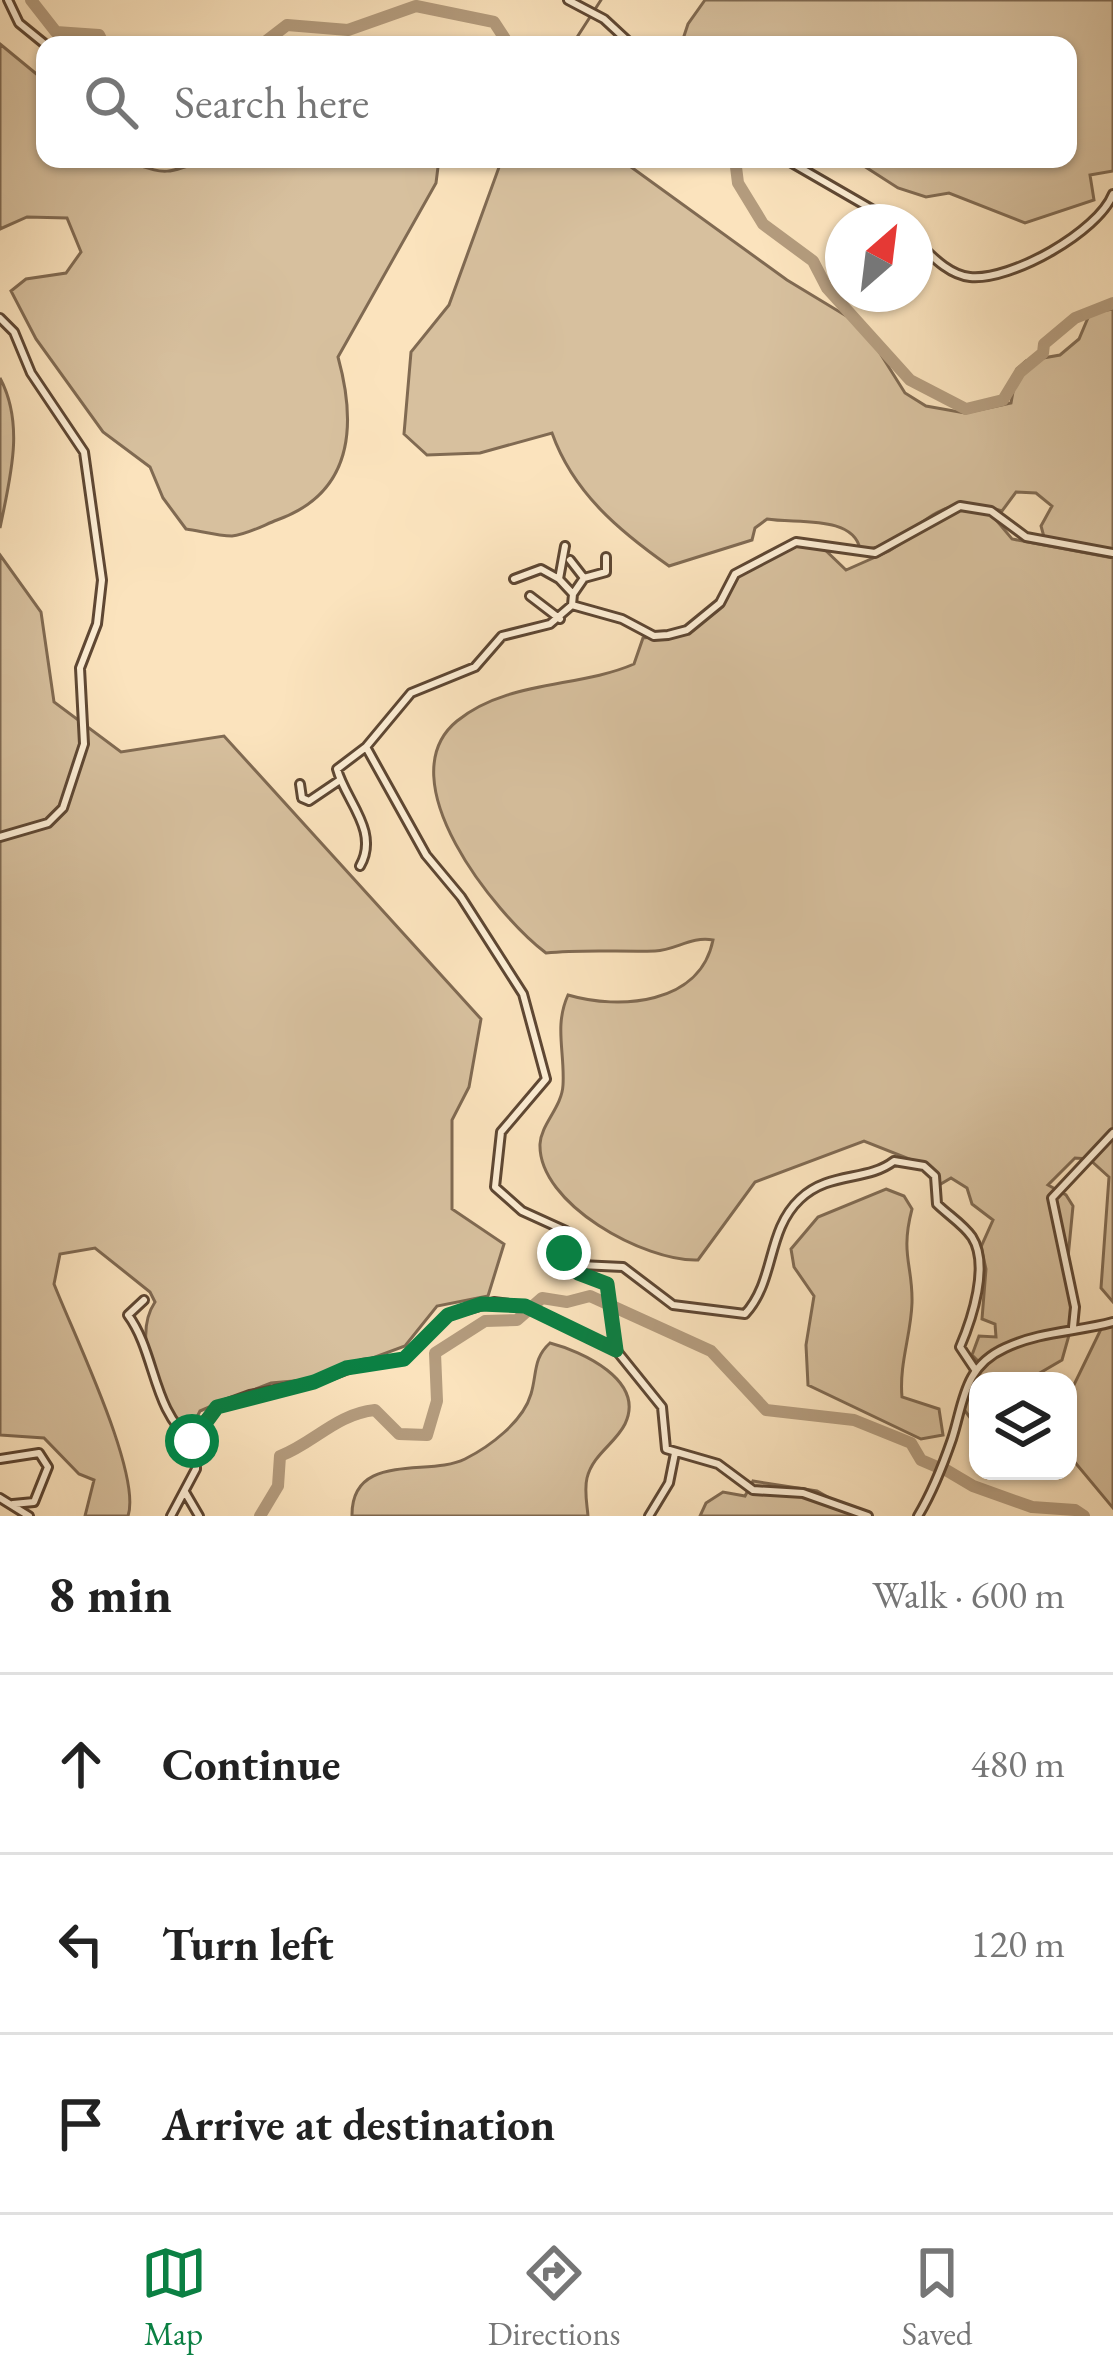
<!DOCTYPE html>
<meta charset="utf-8">
<style>
:root{--surface:#fff;--page:#f2f2f2;--text:#222;--muted:#767676;--line:#e0e0e0;--accent:#0b8043}
body{margin:0;font-family:"EB Garamond",serif;background:var(--page);color:var(--text)}
.controls{position:absolute;right:36px;bottom:36px;display:grid;overflow:hidden;border-radius:24px;box-shadow:0 3px 9px #0004}
.controls button{width:108px;height:108px;display:grid;place-items:center;padding:0;border:0;border-bottom:3px solid var(--line);background:var(--surface);color:var(--text);font:60px sans-serif}
.compass{position:absolute;left:825px;top:204px;width:108px;height:108px;border-radius:50%;background:var(--surface);box-shadow:0 3px 9px #0004;rotate:28deg}
.stop{position:absolute;width:36px;height:36px;margin:-27px;border:9px solid #0b8043;border-radius:50%;background:#fff}
.stop.end{background:#0b8043;border-color:#fff;box-shadow:0 3px 12px #0008}
.list{margin:0;padding:0;list-style:none}
h2{display:flex;justify-content:space-between;align-items:center;height:156px;margin:0;padding:0 48px;font-size:51px}
h2 small{font-size:39px;font-weight:400;color:var(--muted)}
.list li{display:grid;grid-template-columns:78px 1fr auto;gap:36px;align-items:center;box-sizing:border-box;height:180px;padding:0 48px;border-top:3px solid var(--line)}
.list b{display:block;font-size:45px;white-space:nowrap}
.list em{font-size:39px;font-style:normal;color:var(--muted)}
.icon{flex:none;width:66px;height:66px;fill:none;stroke:currentColor;stroke-width:2;stroke-linecap:round;stroke-linejoin:round}
.map{position:relative;flex:none;width:1113px;height:1516px;overflow:hidden}
.search{position:absolute;background:var(--surface);box-shadow:0 3px 9px #0004;left:36px;right:36px;top:36px;height:132px;display:flex;align-items:center;gap:30px;box-sizing:border-box;padding:0 42px;border-radius:24px;color:var(--muted);font-size:45px}
.sheet{height:696px;background:var(--surface)}
nav{display:flex;justify-content:space-around;align-items:center;box-sizing:border-box;height:168px;border-top:3px solid var(--line);background:var(--surface);font-size:33px;color:var(--muted)}
nav a{display:grid;justify-items:center;gap:6px}
nav .on{color:var(--accent)}
.map>svg:first-child{display:block}
.green{fill:#d7c09e;stroke:#806a52;stroke-width:3}
.lines{fill:none;stroke-linecap:round;stroke-linejoin:round}
.stream{stroke:#7c654e;stroke-width:3}
.river{stroke:#b49c7e;stroke-width:12}
.minor-casing{stroke:#5e4733;stroke-width:12}
.minor{stroke:#fcedd4;stroke-width:6}
.route{stroke:#0b8043;stroke-width:15}
</style>
<div class="map">
<svg width="1113" height="1516" viewBox="0 0 1113 1516">
<rect width="100%" height="100%" fill="#fbe3bd"/>
<filter id="stains"><feTurbulence type="fractalNoise" baseFrequency=".00167" numOctaves="4"/><feColorMatrix values="0 0 0 0 .2 0 0 0 0 .09 0 0 0 0 .02 0 0 0 .5 -.17"/></filter>
<radialGradient id="worn" r=".72"><stop offset=".6" stop-color="#630" stop-opacity="0"/><stop offset="1" stop-color="#630" stop-opacity=".3"/></radialGradient>
<path class="green" d="M 705,0 L 1113,0 L 1113,171 L 1090,175 L 1094,200 L 1025,223 L 949,193 L 926,197 L 898,188 L 853,159 L 1068,159 L 1068,45 L 681,45 L 688,24 Z
M 0,44 L 45,81 L 45,159 C 68,159 101,153 123,160 C 162,172 161,178 205,159 L 439,159 L 436,183 L 338,357 C 357,426 353,493 277,520 C 264,525 246,535 232,536 C 218,536 200,531 186,529 L 163,498 L 150,467 L 103,432 L 36,339 L 11,291 L 26,279 L 66,273 L 81,252 L 67,218 L 27,217 L 0,229 Z
M 502,159 L 620,159 L 787,280 L 863,326 L 905,393 L 926,406 L 965,413 L 1011,403 L 1017,369 L 1026,361 L 1060,355 L 1079,339 L 1090,313 L 1113,309 L 1113,551 L 1044,537 L 1041,526 L 1052,506 L 1036,493 L 1016,492 L 1002,511 C 923,485 923,549 860,549 C 853,515 797,524 767,519 L 755,528 L 752,540 L 669,566 C 618,530 573,492 552,433 L 480,453 L 427,455 L 404,434 L 411,352 L 449,305 Z
M 0,378 C 25,425 10,478 0,528 Z
M 969,508 L 992,515 L 1012,539 L 1113,558 L 1113,1302 L 1101,1288 L 1109,1177 L 1089,1159 L 1075,1158 L 1048,1185 L 1066,1195 L 1073,1206 L 1067,1268 L 1073,1321 L 1062,1360 L 1026,1381 L 978,1381 L 978,1412 L 971,1419 L 960,1404 L 979,1362 L 972,1355 L 979,1336 L 996,1337 L 995,1324 L 982,1319 L 986,1269 L 981,1247 L 993,1220 L 972,1204 L 967,1188 L 951,1178 L 939,1185 L 932,1168 L 864,1141 L 755,1182 L 698,1260 C 645,1262 538,1204 540,1144 C 541,1124 562,1107 563,1085 C 565,1052 554,1026 568,995 C 619,1010 700,1005 713,940 C 691,936 676,950 655,951 C 618,952 583,949 546,953 C 495,914 386,779 457,721 C 507,680 579,688 634,664 L 643,638 L 689,633 L 718,610 L 740,574 L 797,546 L 821,546 L 846,570 L 889,551 L 946,514 Z
M 0,555 L 41,612 L 54,702 L 121,752 L 224,736 L 481,1019 L 469,1087 L 452,1120 L 452,1209 L 504,1244 L 488,1296 L 437,1306 L 405,1346 L 316,1379 L 271,1383 L 214,1405 L 200,1411 L 188,1435 C 159,1405 131,1338 155,1302 L 150,1292 L 95,1248 L 60,1254 L 54,1284 C 73,1333 142,1474 128,1516 L 85,1516 L 94,1480 L 79,1474 L 44,1438 L 0,1435 Z
M 886,1189 L 904,1196 L 912,1209 C 900,1255 913,1265 912,1303 C 911,1335 899,1364 902,1397 L 939,1409 L 943,1435 L 921,1439 L 808,1385 L 806,1345 L 814,1296 L 794,1267 L 791,1249 L 818,1217 Z
M 1113,1322 L 1113,1508 L 1068,1454 L 1068,1397 L 1103,1325 Z
M 550,1343 C 581,1351 646,1380 625,1424 C 615,1444 593,1454 587,1478 C 584,1490 587,1504 588,1516 L 352,1516 C 351,1451 429,1477 465,1459 C 489,1447 523,1422 531,1394 C 537,1374 533,1358 550,1343 Z
M 753,1481 L 817,1491 L 861,1516 L 700,1516 L 706,1503 L 723,1492 L 745,1496 Z"/>
<g class="lines">
<path class="stream" d="M 572,45 L 601,0"/>
<path class="river" d="M 31,0 L 56,32 L 99,35 L 104,45
M 261,45 L 287,25 L 348,30 L 416,6 L 494,22 L 509,45
M 735,159 L 738,183 L 763,224 L 813,261 L 827,288 L 910,380 L 966,409 L 1003,400 L 1020,372 L 1043,353 L 1044,344 L 1075,318 L 1113,303
M 946,1470 L 973,1486 L 1032,1507 L 1075,1510 L 1084,1516
M 260,1516 L 278,1486 L 280,1456 C 314,1443 336,1414 375,1410 L 399,1434 L 427,1435 L 437,1401 L 435,1353 L 485,1321 L 517,1320 L 542,1298 L 567,1302 L 590,1296 L 711,1351 L 766,1410 L 854,1420 L 911,1443 L 921,1460 L 935,1466"/>
<defs>
<path id="minor" d="M 8,0 L 19,23 L 46,45
M 568,0 L 604,19 L 632,45
M 785,159 L 894,222
M 915,240 C 930,254 948,275 970,277 C 1011,281 1098,232 1113,194
M 0,318 L 14,332 L 31,373 L 84,452 L 102,580 L 97,624 L 80,668 L 84,744 L 63,808 L 48,823 L 0,837
M 565,546 L 559,579 L 573,594 L 572,605
M 570,560 L 584,578 L 573,594
M 584,578 L 606,572 L 606,557
M 514,579 L 541,569 L 559,579
M 530,596 L 560,619
M 366,747 L 426,855 L 461,897 L 523,994 L 546,1079 L 501,1132 L 495,1187 L 522,1211 L 566,1231 L 580,1265 L 623,1267 L 673,1305 L 745,1314 C 776,1280 766,1231 800,1199 C 829,1171 867,1182 894,1161 L 924,1166 L 935,1176 L 937,1204 C 948,1215 963,1224 972,1237 C 990,1265 972,1319 960,1347 L 976,1371
M 300,784 L 302,798 L 309,801 L 340,780
M 360,866 C 380,831 345,800 337,769 L 366,747 L 411,693 L 475,667 L 502,636 L 550,624 L 572,605 L 622,619 L 654,636 L 668,635 L 687,630 L 720,603 L 735,574 L 796,542 L 875,553 L 960,506 L 991,511 L 1026,537 L 1113,553
M 556,1228 L 571,1267 L 607,1284 L 616,1350
M 144,1300 L 128,1315 C 156,1353 152,1410 192,1441
M 1073,1327 L 1075,1307 L 1052,1198 L 1113,1133
M 0,1459 L 39,1453 L 48,1467 L 34,1502 L 13,1504
M 185,1492 L 199,1516
M 0,1498 L 29,1516
M 171,1516 L 196,1469 L 195,1432 L 217,1407 L 250,1395 L 314,1382 L 362,1364 L 404,1359 L 448,1315 L 494,1302 L 525,1306 L 616,1350 L 662,1407 L 666,1449 L 718,1464 L 753,1490 L 803,1493 L 868,1516
M 649,1516 L 669,1483 L 675,1453
M 918,1516 C 932,1493 943,1465 952,1439 C 964,1402 963,1367 1005,1348 C 1041,1331 1077,1332 1113,1322"/>
</defs>
<use href="#minor" class="minor-casing"/>
<use href="#minor" class="minor"/>
</g>
<g class="lines">
<path class="route" d="M 192,1441 L 217,1407 L 314,1382 L 346,1368 L 404,1359 L 448,1315 L 481,1304 L 525,1306 L 616,1350 L 607,1284 L 578,1273 L 564,1253"/>
</g>
<rect width="100%" height="100%" filter="url(#stains)"/>
<rect width="100%" height="100%" fill="url(#worn)"/>
</svg>
<div class="controls">
<button><svg class="icon" aria-label="layers" viewBox="0 0 24 24"><path d="M12 4l9 5-9 5-9-5zM3 14l9 5 9-5"/></svg></button>
</div>
<svg class="compass" viewBox="-18 -18 36 36"><path d="M0-13l5 13h-10z" fill="#e53935"/><path d="M0 13l5-13h-10z" fill="#767676"/></svg>
<div class="stop" style="left:192px;top:1441px"></div>
<div class="stop end" style="left:564px;top:1253px"></div>
<div class="search"><svg class="icon" aria-label="search" viewBox="0 0 24 24"><circle cx="10" cy="10" r="6"/><path d="M15 15l6 6"/></svg>Search here</div>
</div>
<section class="sheet">
<h2>8 min<small>Walk · 600 m</small></h2>
<ul class="list">
<li><svg class="icon" aria-label="ahead" viewBox="0 0 24 24"><path d="M12 20V5M6 11l6-6 6 6"/></svg><div><b>Continue</b></div><em>480 m</em></li>
<li><svg class="icon" aria-label="left" viewBox="0 0 24 24"><path d="M17 20v-9H6M10 6l-5 5 5 5"/></svg><div><b>Turn left</b></div><em>120 m</em></li>
<li><svg class="icon" aria-label="arrive" viewBox="0 0 24 24"><path d="M6 21V4h12l-3 4 3 4H6"/></svg><div><b>Arrive at destination</b></div></li>
</ul>
</section>
<nav>
<a class="on"><svg class="icon" aria-label="map" viewBox="0 0 24 24"><path d="M3 6l6-2 6 2 6-2v14l-6 2-6-2-6 2zM9 4v14M15 6v14"/></svg>Map</a>
<a><svg class="icon" aria-label="directions" viewBox="0 0 24 24"><path d="M12 3l9 9-9 9-9-9zM9 14v-3h6M13 9l2 2-2 2"/></svg>Directions</a>
<a><svg class="icon" aria-label="saved" viewBox="0 0 24 24"><path d="M7 4h10v16l-5-4-5 4z"/></svg>Saved</a>
</nav>
